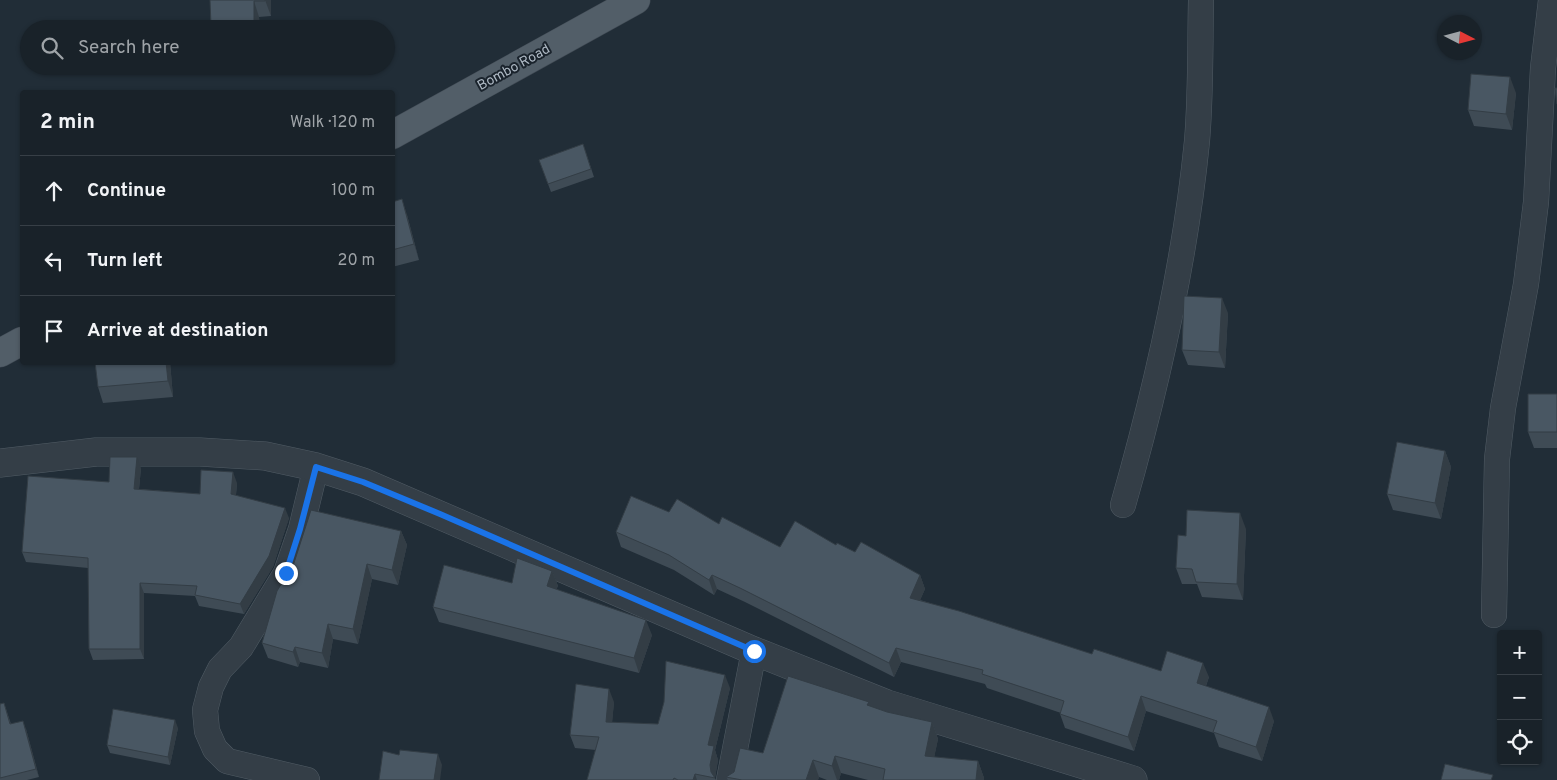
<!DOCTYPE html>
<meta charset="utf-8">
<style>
:root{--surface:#192229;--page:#222a31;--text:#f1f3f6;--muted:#9fa4a8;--line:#373f46}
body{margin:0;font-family:Overpass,sans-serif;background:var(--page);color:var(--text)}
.controls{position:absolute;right:15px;bottom:15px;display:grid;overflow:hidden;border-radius:5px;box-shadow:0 1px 4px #0004}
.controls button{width:45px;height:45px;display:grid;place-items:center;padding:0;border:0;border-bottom:1px solid var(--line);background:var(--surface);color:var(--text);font:25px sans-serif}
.compass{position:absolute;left:1437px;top:15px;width:45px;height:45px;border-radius:50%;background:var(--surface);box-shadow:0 1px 4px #0004;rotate:96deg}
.stop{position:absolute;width:15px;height:15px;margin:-11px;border:4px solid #1a73e8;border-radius:50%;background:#fff}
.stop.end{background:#1a73e8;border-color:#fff;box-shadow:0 1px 5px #0008}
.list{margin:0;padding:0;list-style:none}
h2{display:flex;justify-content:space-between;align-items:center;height:65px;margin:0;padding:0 20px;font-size:21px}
h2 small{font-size:16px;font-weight:400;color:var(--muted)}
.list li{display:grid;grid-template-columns:32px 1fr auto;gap:15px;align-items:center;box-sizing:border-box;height:70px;padding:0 20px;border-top:1px solid var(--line)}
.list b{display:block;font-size:19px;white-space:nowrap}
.list em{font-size:16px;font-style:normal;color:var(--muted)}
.icon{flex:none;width:28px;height:28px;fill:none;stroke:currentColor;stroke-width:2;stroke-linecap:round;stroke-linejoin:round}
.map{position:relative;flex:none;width:1557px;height:780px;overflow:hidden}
.search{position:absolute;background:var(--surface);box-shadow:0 1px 4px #0004;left:20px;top:20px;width:375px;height:55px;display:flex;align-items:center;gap:12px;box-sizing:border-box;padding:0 18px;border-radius:28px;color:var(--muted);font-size:19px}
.panel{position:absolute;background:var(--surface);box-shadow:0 1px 4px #0004;left:20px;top:90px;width:375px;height:275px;border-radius:5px}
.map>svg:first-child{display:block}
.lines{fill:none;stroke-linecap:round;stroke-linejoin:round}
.minor-casing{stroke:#515c65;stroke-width:26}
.tertiary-casing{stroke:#515c65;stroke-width:29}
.primary-casing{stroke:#404a54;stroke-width:29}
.minor{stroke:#343e47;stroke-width:25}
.tertiary{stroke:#343e47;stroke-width:28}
.primary{stroke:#525e68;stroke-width:28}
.wall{fill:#3f4b55}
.shaded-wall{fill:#333d45}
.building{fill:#495763;stroke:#333d45}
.route{stroke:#1a73e8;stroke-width:6}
.labels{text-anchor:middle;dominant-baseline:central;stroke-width:4;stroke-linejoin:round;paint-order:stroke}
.street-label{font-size:14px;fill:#aeb9c4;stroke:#1a232c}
</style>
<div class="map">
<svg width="1557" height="780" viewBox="0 0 1557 780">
<rect width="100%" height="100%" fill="#212d37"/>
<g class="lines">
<defs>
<path id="minor" d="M 1123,505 C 1157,386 1185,264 1197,141 C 1201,94 1200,47 1201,0
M 1494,615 L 1497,459 L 1503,408 L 1526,284 L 1536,202 L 1543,68 L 1551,0
M 307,780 L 227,761 L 215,749 L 207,731 L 205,710 L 211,687 L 220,669 L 241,647 L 286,573 L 301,529 L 316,467
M 729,780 L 754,651"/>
<path id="tertiary" d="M 0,463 L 96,452 L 200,452 L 265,456 L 316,467 L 363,482 L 754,651 L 887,704 L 1133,780"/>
<path id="primary" d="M 392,135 L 636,0
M 0,353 L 22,341"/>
</defs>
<use href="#minor" class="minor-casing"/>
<use href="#tertiary" class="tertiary-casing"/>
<use href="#primary" class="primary-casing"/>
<use href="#minor" class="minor"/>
<use href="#tertiary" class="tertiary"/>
<use href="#primary" class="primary"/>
</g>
<path class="wall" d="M 210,0 L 271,0 L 271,16 L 259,17 L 260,29 L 212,29 L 211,26 Z
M 1516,93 L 1512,130 L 1474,126 L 1468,110 Z
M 583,144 L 594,177 L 551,192 L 539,160 Z
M 392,202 L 407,215 L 419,260 L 392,267 Z
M 1228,313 L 1225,368 L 1188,365 L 1182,350 Z
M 170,362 L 173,397 L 103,403 L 98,387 Z
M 1557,394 L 1557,448 L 1534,448 L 1528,432 Z
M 1445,451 L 1451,467 L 1441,519 L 1393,510 L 1387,494 Z
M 141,468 L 139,489 L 200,494 L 237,483 L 236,495 L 289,518 L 273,567 L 244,614 L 199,606 L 195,596 L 144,593 L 144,659 L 93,660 L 89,649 L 88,568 L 26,562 L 22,552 L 109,482 Z
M 669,512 L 719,524 L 780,547 L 836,545 L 920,575 L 925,589 L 920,600 L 1092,654 L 1161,671 L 1209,677 L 1206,686 L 1274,721 L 1262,761 L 1219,747 L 1214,733 L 1146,711 L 1134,751 L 1065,728 L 1060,714 L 1061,713 L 987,688 L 985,684 L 901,662 L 894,677 L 745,602 L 717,589 L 714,595 L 674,570 L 621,547 L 616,532 Z
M 1246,529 L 1243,600 L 1202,597 L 1197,584 L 1182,584 L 1176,568 L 1186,536 Z
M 401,531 L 407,545 L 398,585 L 372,579 L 358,644 L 333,639 L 328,668 L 300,662 L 298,667 L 268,658 L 262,643 Z
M 552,571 L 558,586 L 556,589 L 652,635 L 639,673 L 439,622 L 433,607 L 512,583 Z
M 730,688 L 715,750 L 718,760 L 715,778 L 716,780 L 587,780 L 596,750 L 575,748 L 570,735 L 614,702 L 612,722 L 658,724 Z
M 4,703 L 11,724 L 26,729 L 39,777 L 27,780 L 0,780 L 0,704 Z
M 870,706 L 887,712 L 932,722 L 938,739 L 934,757 L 978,761 L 984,778 L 984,780 L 868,780 L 841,773 L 839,780 L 827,780 L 819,777 L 818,780 L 728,780 L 726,777 L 763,753 Z
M 178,728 L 170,765 L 110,753 L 107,745 Z"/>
<path class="shaded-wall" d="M 265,0 L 271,0 L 271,16 Z
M 254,1 L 259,17 L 260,29 L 256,29 L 254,26 Z
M 1510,77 L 1516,93 L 1512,130 L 1506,114 Z
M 402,199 L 407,215 L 419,260 L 414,244 Z
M 1222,298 L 1228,313 L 1225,368 L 1219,352 Z
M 166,362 L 170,362 L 173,397 L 168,381 Z
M 1445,451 L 1451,467 L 1441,519 L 1435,503 Z
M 137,457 L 141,468 L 138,499 L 134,489 Z
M 233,472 L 237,483 L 235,505 L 231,494 Z
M 285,508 L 289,518 L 273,567 L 244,614 L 240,604 Z
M 1240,513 L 1246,529 L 1243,600 L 1237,584 Z
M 401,531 L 407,545 L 398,585 L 392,570 Z
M 367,564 L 372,579 L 358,644 L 353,629 Z
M 552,571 L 558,586 L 552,601 L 547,586 Z
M 712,575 L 717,589 L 714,595 L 709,580 Z
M 920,575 L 925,589 L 915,612 L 910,598 Z
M 140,583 L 144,593 L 144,659 L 140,649 Z
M 646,620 L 652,635 L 639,673 L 634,658 Z
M 328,624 L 333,639 L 328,668 L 322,653 Z
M 295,647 L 300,662 L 298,667 L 293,652 Z
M 896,648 L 901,662 L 894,677 L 889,663 Z
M 1203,663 L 1209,677 L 1202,697 L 1197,683 Z
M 725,675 L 730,688 L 715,750 L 718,760 L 715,778 L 711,772 L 708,745 Z
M 609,689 L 614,702 L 611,735 L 606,722 Z
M 1141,696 L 1146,711 L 1134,751 L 1128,737 Z
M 1269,707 L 1274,721 L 1262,761 L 1256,747 Z
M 175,720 L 178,728 L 170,765 L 168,757 Z
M 23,721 L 26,729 L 39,777 L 36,769 Z
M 932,722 L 938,739 L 931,773 L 925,756 Z
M 438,754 L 442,765 L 440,780 L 434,780 Z
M 835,756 L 841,773 L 839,780 L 837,780 L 832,766 Z
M 813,760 L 819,777 L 818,780 L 806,780 Z
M 978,761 L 984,778 L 984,780 L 976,780 Z
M 695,774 L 697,780 L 693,780 Z"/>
<path class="building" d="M 210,0 L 265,0 L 265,1 L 254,1 L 254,26 L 211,26 Z
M 1471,74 L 1510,77 L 1506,114 L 1468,110 Z
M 1555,88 L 1557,88 L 1557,104 Z
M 583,144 L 591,169 L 548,184 L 539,160 Z
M 402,199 L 414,244 L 392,250 L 392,202 Z
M 1184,296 L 1222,298 L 1219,352 L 1182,350 Z
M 95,362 L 166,362 L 168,381 L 98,387 Z
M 1528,394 L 1557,394 L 1557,432 L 1528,432 Z
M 1397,442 L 1445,451 L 1435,503 L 1387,494 Z
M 110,457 L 137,457 L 134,489 L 200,494 L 201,470 L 233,472 L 231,494 L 285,508 L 269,556 L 240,604 L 195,595 L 197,586 L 140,583 L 140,649 L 89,649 L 88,558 L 22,552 L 28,476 L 109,482 Z
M 631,496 L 669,512 L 677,499 L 719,524 L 722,517 L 780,547 L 795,521 L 836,545 L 837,543 L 855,552 L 861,542 L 920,575 L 910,598 L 959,611 L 1092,654 L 1094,649 L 1161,671 L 1167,651 L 1203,663 L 1197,683 L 1269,707 L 1256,747 L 1213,732 L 1217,721 L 1141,696 L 1128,737 L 1060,714 L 1064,701 L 982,674 L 983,670 L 896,648 L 889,663 L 740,588 L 712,575 L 709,580 L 669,555 L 616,532 Z
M 311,510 L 401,531 L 392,570 L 367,564 L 353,629 L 328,624 L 322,653 L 295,647 L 293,652 L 262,643 L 277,591 L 294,563 Z
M 1187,510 L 1240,513 L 1237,584 L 1196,582 L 1192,569 L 1176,568 L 1178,535 L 1186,536 Z
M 517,558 L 552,571 L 547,586 L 646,620 L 634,658 L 433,607 L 444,565 L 512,583 Z
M 666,661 L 725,675 L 708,745 L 714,746 L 710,765 L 711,772 L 715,778 L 695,774 L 693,780 L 678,780 L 674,778 L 673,780 L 587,780 L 599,737 L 570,735 L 576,684 L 609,689 L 606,722 L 658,724 L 664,702 Z
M 788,676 L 869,702 L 867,705 L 887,712 L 932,722 L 925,756 L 978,761 L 976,780 L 883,780 L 885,769 L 835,756 L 832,766 L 813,760 L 806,780 L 742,780 L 726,777 L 734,772 L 740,748 L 763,753 Z
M 4,703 L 10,724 L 23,721 L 36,769 L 0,778 L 0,704 Z
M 113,709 L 175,720 L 168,757 L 107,745 Z
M 400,750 L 438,754 L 434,780 L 379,780 L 383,751 L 399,755 Z
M 1445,764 L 1493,775 L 1491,780 L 1441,780 Z"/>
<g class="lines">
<path class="route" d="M 286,573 L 300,529 L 316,467 L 363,482 L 440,514 L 754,651"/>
</g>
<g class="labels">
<g class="street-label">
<text transform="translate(514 68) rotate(-29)">Bombo Road</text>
</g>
</g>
</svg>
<div class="controls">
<button>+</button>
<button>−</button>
<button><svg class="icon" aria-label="locate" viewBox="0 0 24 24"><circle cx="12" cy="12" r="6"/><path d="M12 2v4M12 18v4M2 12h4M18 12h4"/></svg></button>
</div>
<svg class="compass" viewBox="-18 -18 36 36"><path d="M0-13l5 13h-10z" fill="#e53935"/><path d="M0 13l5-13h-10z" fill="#9fa4a8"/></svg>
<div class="stop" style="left:754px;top:651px"></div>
<div class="stop end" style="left:286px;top:573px"></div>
<div class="search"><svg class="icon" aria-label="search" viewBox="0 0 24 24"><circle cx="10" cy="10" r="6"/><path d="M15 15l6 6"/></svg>Search here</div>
<section class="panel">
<h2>2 min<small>Walk · 120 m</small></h2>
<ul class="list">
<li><svg class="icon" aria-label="ahead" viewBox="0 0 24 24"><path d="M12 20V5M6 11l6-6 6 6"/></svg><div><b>Continue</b></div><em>100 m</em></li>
<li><svg class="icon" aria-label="left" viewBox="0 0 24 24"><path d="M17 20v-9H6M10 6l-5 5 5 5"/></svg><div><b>Turn left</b></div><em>20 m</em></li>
<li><svg class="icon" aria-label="arrive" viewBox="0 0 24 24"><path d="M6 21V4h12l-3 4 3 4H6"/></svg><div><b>Arrive at destination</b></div></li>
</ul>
</section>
</div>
